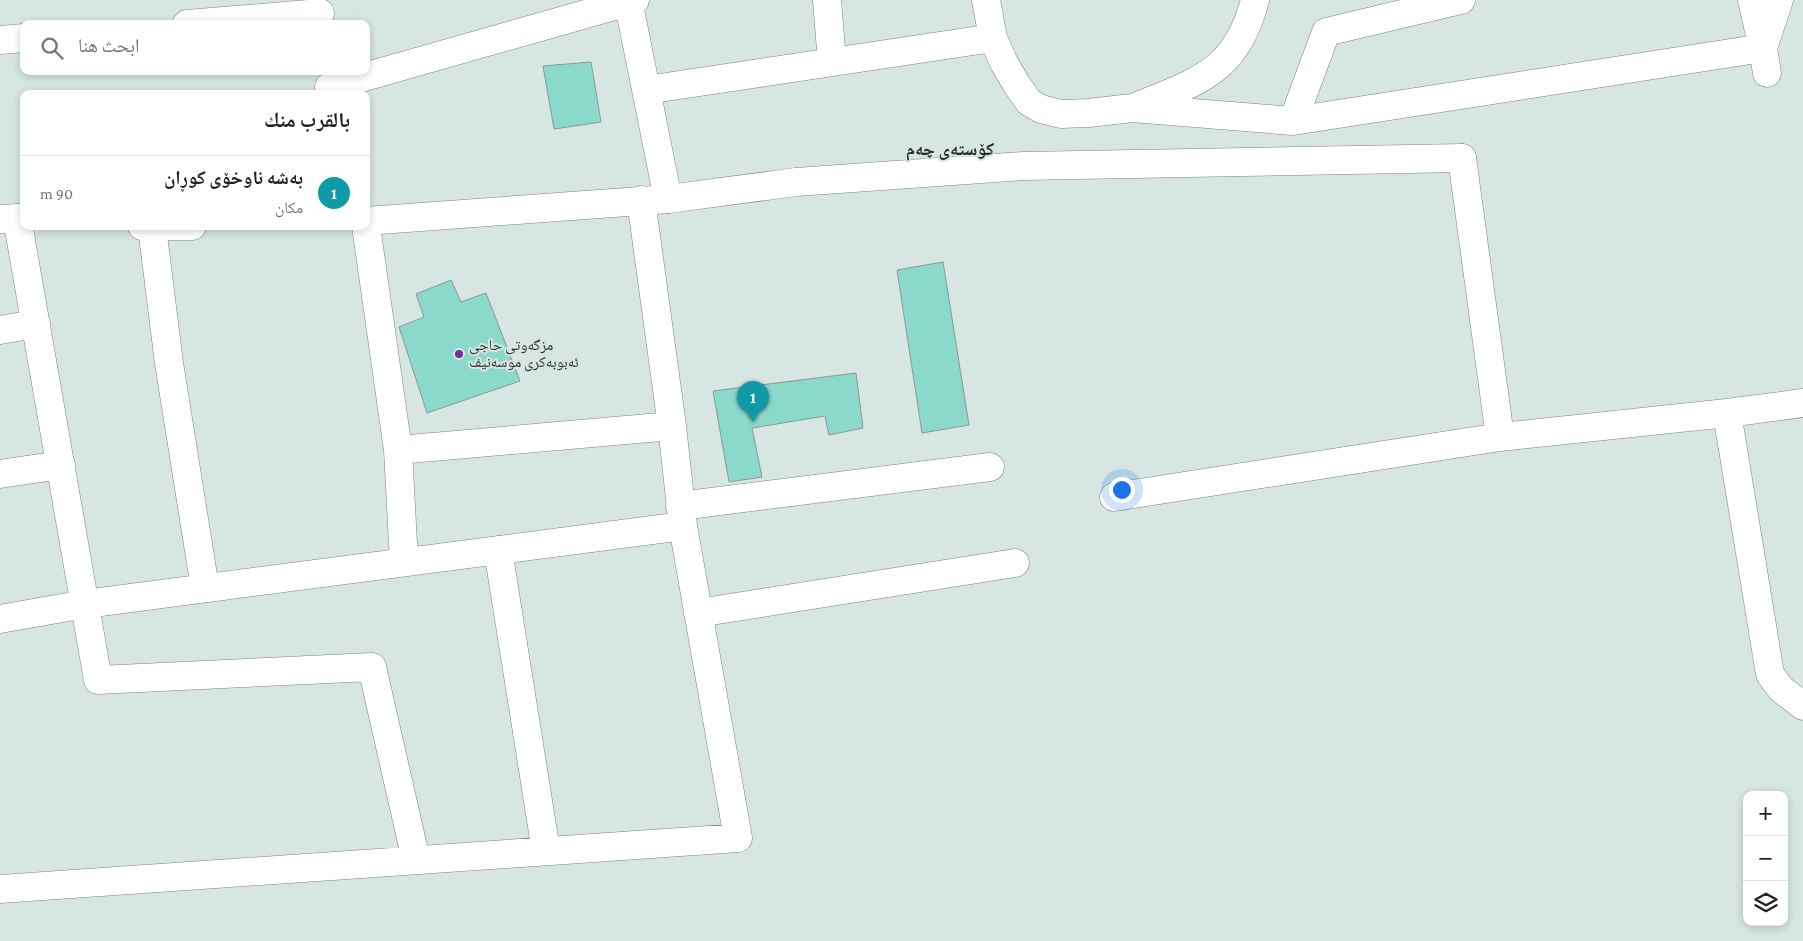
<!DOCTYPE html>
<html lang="ar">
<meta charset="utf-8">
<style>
:root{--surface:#fff;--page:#f6f6f6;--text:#202124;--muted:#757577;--line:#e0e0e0;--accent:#722da1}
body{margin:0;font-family:"Crimson Pro","Noto Naskh Arabic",serif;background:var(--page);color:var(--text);direction:rtl}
.controls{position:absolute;right:15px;bottom:15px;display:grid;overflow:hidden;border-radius:10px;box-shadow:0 2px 8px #0003}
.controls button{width:45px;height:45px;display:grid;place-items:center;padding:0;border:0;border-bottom:1px solid var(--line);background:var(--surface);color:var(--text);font:25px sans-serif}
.you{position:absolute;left:1121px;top:489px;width:18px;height:18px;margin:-12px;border:4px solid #fff;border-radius:50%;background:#1a73e8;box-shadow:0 0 0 8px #1a73e833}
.badge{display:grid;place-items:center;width:32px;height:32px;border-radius:50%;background:var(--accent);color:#fff;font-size:16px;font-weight:700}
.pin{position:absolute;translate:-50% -41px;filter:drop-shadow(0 1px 2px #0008)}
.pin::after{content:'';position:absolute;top:26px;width:18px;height:15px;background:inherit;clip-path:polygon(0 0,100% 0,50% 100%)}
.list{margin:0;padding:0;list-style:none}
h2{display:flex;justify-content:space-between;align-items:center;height:65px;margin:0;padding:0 20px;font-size:21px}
h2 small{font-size:16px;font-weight:400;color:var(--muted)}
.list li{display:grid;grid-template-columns:32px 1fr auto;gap:15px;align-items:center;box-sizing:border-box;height:75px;padding:0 20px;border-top:1px solid var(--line)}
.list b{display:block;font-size:19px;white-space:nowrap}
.list p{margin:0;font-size:16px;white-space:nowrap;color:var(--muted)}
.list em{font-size:16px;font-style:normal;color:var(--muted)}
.icon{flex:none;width:28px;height:28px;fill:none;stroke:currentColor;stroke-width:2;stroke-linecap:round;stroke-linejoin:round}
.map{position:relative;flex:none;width:1803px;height:941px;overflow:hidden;direction:ltr}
.search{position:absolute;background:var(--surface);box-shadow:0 2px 8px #0003;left:20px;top:20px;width:350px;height:55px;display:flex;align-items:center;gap:12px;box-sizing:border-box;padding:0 18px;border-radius:10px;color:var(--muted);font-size:19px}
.panel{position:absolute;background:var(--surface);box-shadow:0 2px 8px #0003;left:20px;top:90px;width:350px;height:140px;border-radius:10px;direction:rtl}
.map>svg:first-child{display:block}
.building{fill:#8ad9cb;stroke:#8b9895}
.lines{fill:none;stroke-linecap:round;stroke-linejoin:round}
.minor-casing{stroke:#788583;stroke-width:29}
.tertiary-casing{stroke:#788583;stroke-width:29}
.minor{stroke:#fff;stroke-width:28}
.tertiary{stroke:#fff;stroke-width:28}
.poi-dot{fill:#722da1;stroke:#d7e6e2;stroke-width:2}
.labels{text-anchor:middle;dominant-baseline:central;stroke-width:4;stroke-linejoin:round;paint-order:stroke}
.poi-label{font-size:15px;fill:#2f3433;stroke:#d7e6e2;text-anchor:start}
.quarter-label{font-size:18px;font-weight:bold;fill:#222d2b;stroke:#d7e6e2}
</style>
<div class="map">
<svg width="1803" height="941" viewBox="0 0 1803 941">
<rect width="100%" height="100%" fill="#d7e6e2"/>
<path class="building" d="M 591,62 L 601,122 L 554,129 L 543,66 Z
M 943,262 L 969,425 L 922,433 L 897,270 Z
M 451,280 L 461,302 L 486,293 L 520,381 L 427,413 L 399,327 L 424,317 L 416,294 Z
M 856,373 L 863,428 L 829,435 L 825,416 L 752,428 L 762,477 L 729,482 L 713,391 Z"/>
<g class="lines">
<defs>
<path id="minor" d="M 628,0 L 668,199
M 827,0 L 832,62
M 986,0 L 993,38 L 1004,63 L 1017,85 L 1029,102 L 1041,109 L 1061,114 L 1089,113 L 1132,108 L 1293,121 L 1763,48 L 1779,0
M 1752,0 L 1763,48 L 1767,73
M 187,24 L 320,13
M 0,40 L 24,38
M 329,87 L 635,0
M 646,90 L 993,38
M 1138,106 C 1199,81 1237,71 1255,0
M 1293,121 L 1326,32 L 1461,0
M 1462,158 L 1500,437
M 17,218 L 98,680 L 372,667 L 416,860
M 366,226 L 398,450 L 404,562
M 152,227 L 169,363 L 205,588
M 0,330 L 36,324
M 1727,413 L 1770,674 L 1781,689 L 1803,706
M 398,450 L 672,426
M 0,474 L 61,465
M 1114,497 L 1500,437 L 1727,413 L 1803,403
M 680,506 L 990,467
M 498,550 L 546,851
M 698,613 L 1015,563
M 0,619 L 85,604 L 683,526
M 0,889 L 738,838 L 683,526 L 672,426 L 641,200"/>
<path id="tertiary" d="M 0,219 L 24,218
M 366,221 L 668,199 L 796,182 L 1023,166 L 1462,158
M 142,226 L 192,226"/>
</defs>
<use href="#minor" class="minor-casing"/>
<use href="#tertiary" class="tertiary-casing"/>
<use href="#minor" class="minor"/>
<use href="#tertiary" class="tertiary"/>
</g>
<circle class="poi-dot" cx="459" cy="354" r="5"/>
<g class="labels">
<g class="poi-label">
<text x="469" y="345">مزگەوتی حاجی<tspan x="469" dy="17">ئەبوبەکری موسەنیف</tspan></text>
</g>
<g class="quarter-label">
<text x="950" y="149">کۆستەی چەم</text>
</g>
</g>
</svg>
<div class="controls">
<button>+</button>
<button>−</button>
<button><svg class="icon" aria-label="layers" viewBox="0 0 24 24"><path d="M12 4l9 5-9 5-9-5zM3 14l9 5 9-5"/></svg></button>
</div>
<div class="you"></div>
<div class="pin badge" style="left:753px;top:422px;background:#0f9aa8">1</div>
<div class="search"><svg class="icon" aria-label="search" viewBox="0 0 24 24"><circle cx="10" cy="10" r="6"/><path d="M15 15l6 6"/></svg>ابحث هنا</div>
<section class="panel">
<h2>بالقرب منك<small></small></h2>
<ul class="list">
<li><span class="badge" style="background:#0f9aa8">1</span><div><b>بەشە ناوخۆی کوڕان</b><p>مكان</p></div><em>90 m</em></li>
</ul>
</section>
</div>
